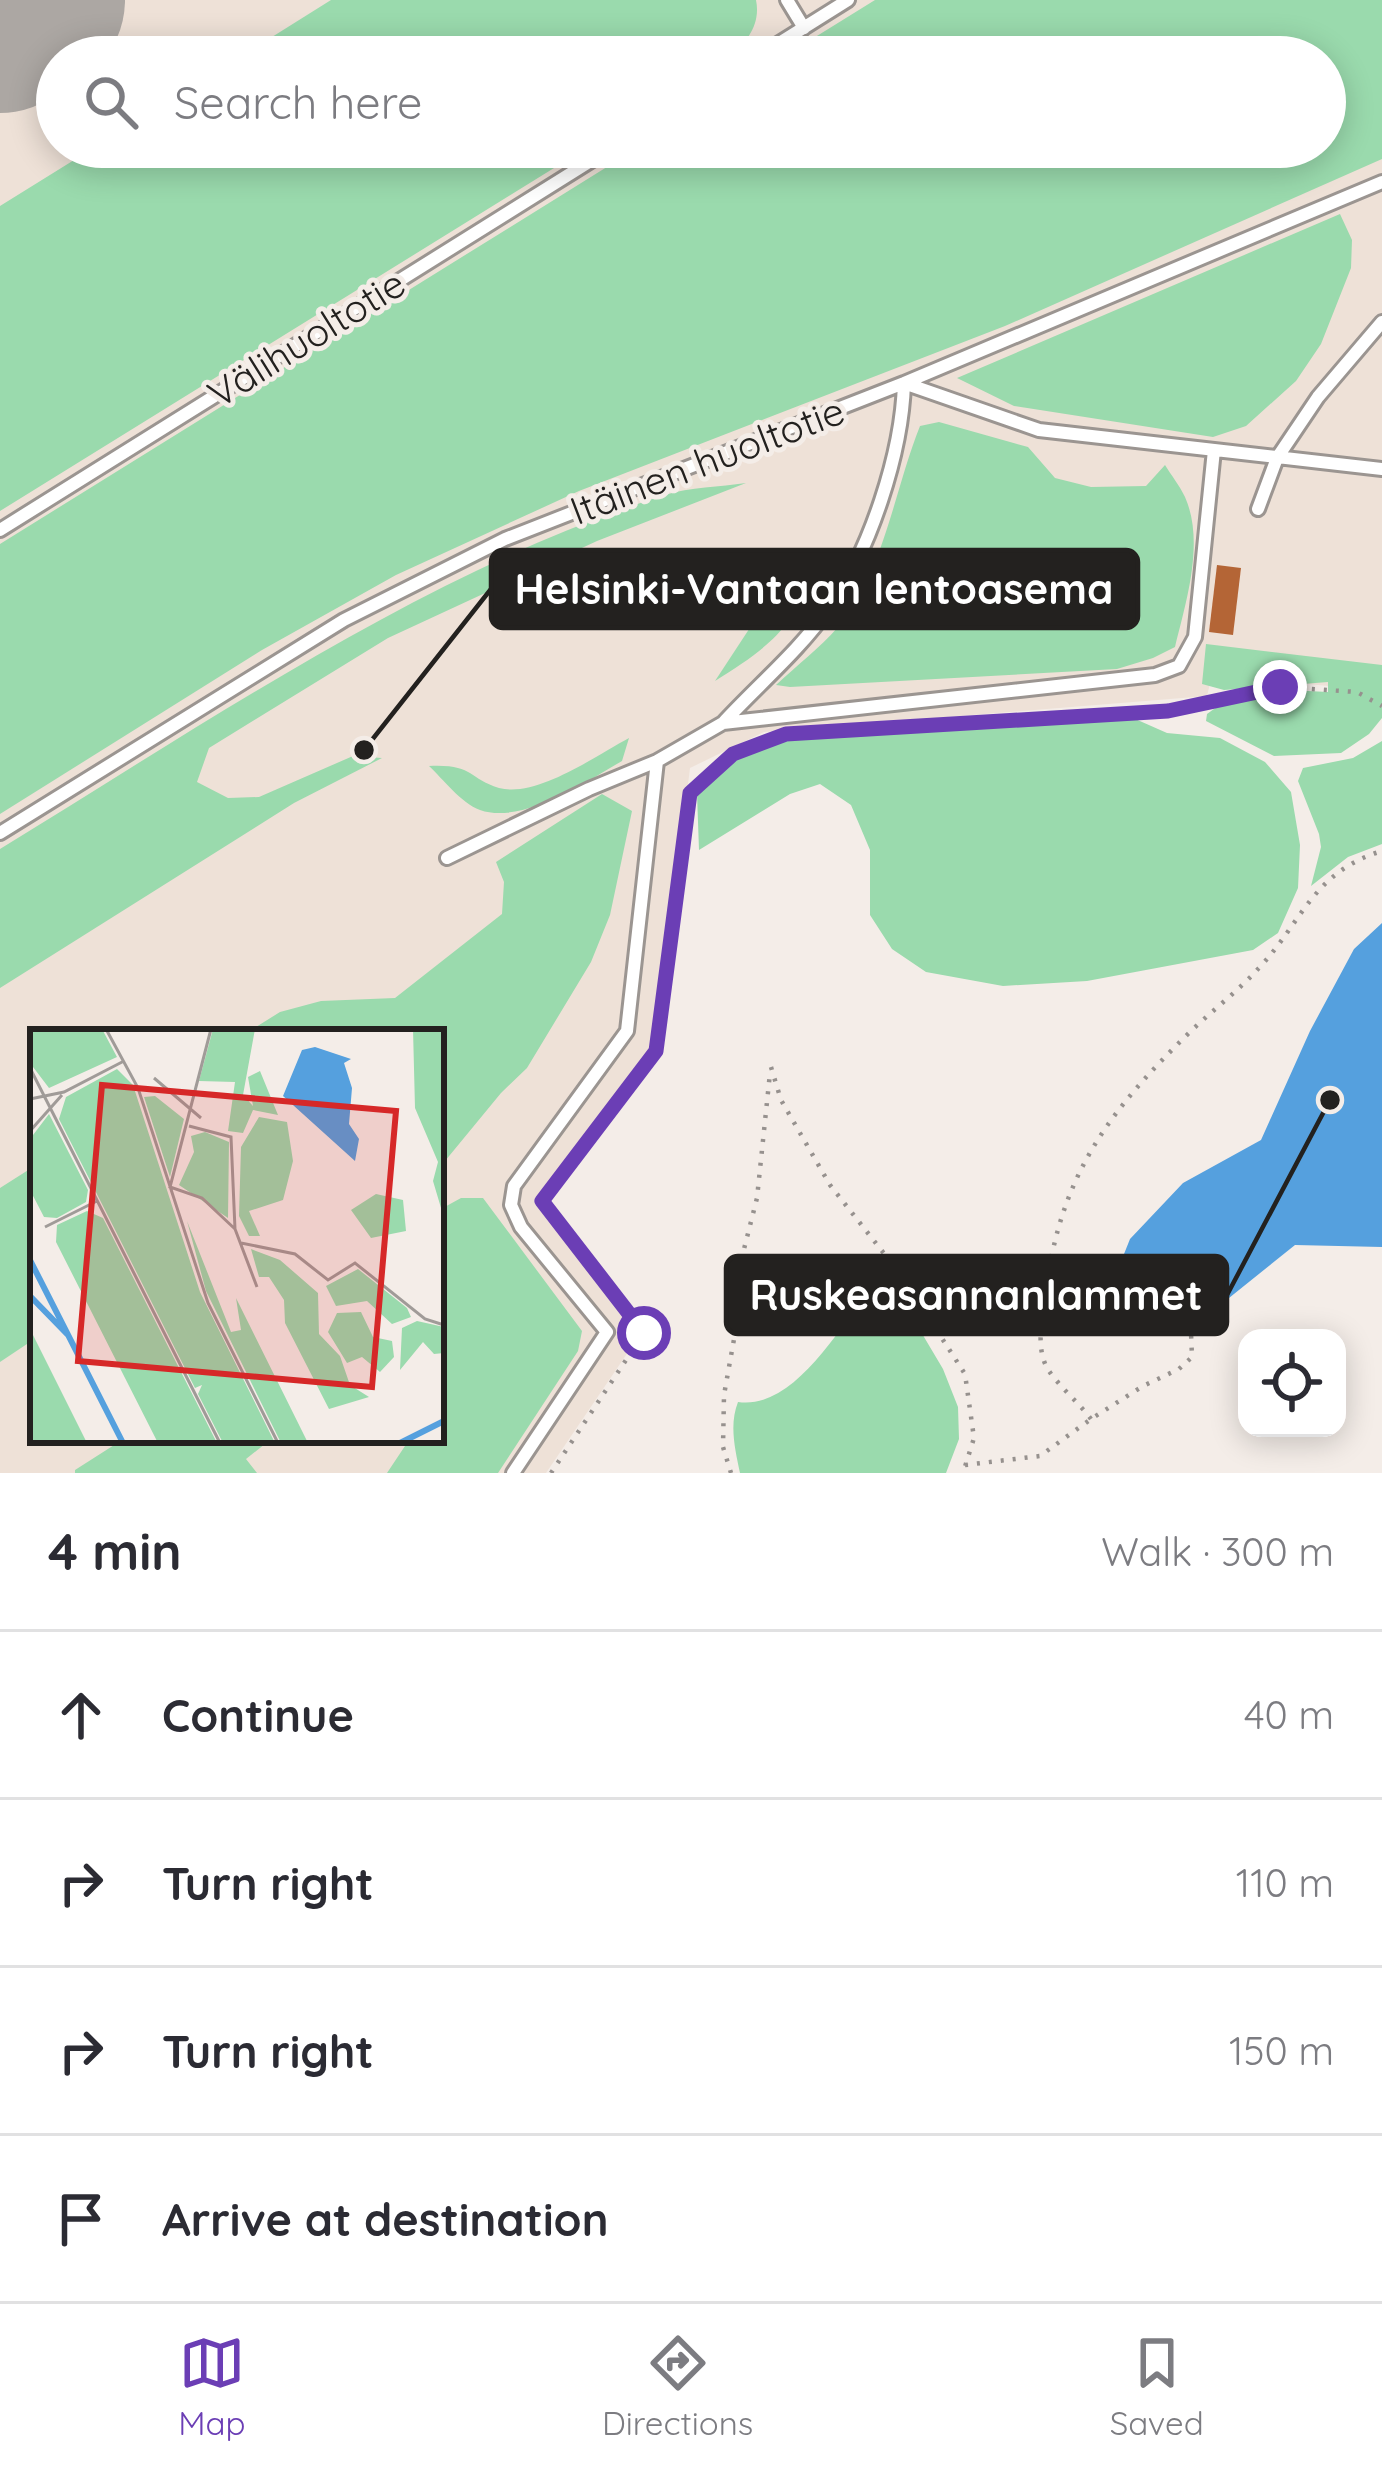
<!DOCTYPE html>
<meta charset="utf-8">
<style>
:root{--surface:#fff;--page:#f2f2f3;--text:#2b2b33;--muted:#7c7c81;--line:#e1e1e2;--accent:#6b3eb5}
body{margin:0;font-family:Quicksand,sans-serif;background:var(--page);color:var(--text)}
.controls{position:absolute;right:36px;bottom:36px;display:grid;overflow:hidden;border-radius:24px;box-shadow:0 6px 30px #0003}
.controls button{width:108px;height:108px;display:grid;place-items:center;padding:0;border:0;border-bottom:3px solid var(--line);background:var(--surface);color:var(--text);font:60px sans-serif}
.stop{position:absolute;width:36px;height:36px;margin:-27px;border:9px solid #6b3eb5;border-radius:50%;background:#fff}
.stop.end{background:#6b3eb5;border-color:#fff;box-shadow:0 3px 12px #0008}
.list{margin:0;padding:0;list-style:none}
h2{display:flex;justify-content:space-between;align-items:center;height:156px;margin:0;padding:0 48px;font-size:51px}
h2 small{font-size:39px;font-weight:400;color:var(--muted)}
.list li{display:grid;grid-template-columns:78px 1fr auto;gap:36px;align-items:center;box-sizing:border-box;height:168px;padding:0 48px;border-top:3px solid var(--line)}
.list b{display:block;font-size:45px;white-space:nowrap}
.list em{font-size:39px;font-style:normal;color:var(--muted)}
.icon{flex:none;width:66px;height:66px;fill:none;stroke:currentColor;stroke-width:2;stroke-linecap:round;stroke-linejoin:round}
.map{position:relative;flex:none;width:1382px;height:1473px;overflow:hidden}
.search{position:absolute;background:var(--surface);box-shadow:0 6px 30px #0003;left:36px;right:36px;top:36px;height:132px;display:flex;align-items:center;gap:30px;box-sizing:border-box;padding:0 42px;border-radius:66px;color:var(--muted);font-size:45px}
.sheet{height:828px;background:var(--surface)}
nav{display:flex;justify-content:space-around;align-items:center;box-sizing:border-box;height:168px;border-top:3px solid var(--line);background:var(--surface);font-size:33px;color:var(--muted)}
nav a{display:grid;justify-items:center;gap:6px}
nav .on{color:var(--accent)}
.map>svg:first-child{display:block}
.built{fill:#eee1d7;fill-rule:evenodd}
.green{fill:#9adaad}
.water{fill:#55a0de}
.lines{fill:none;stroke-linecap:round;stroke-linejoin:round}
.runway{stroke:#aca7a3;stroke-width:186}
.building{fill:#b46536}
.lane-casing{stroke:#9b9591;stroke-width:18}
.path{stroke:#96918e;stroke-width:4.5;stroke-dasharray:3 9;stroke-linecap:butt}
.lane{stroke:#fff;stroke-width:12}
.route{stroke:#6b3eb5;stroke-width:15}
.labels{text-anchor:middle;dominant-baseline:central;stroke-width:10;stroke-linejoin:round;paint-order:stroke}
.street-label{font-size:39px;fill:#23211f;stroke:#f4ede8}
.inset-river{fill:none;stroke:#55a0de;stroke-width:6}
.inset-road{fill:none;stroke:#a09b98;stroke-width:3}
.view{fill:#d62828;fill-opacity:0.15;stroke:#d62828;stroke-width:6}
.inset-edge{fill:none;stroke:#23211f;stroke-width:6}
.leader{fill:none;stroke:#23211f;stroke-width:4.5}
.callout-dot{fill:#23211f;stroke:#f4ede8;stroke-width:4.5}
.callout{fill:#23211f;stroke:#23211f;stroke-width:4.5}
.callout-label{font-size:42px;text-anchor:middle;font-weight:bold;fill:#fff}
</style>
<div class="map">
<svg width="1382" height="1473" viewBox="0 0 1382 1473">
<rect width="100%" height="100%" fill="#f4ede8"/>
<path class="built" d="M 0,0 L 1382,0 L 1382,691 L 1212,675 L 1207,696 L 764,732 L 690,768 L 656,1043 L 534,1200 L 641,1333 L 546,1473 L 0,1473 ZM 57,57 L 1325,57 L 1325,147 L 57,147 ZM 33,1032 L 441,1032 L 441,1440 L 33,1440 Z"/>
<path class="green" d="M 331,0 L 756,0 C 761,24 747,42 730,57 L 240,57 Z
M 875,0 L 1382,0 L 1382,159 L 1005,326 L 579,491 L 396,575 L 262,650 L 0,814 L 0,544 L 639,147 L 1325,147 L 1325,57 L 783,57 Z
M 95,147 L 588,147 L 0,511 L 0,206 Z
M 1340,214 L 1352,240 L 1351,268 L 1321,344 L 1296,381 L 1246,426 L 1213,437 L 1014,406 L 957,378 Z
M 939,422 L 1028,447 L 1055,478 L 1091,487 L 1146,486 L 1165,465 C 1171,475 1180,486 1185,497 C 1205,542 1186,602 1175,647 L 1153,658 L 1117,669 L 790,687 L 776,685 C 796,666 820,648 838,627 C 884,572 894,491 920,426 Z
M 746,483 L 597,541 L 388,638 L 209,748 L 197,782 L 228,798 L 259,797 L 353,756 L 382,758 L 294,803 L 0,988 L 0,849 C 206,723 434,567 665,495 C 690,487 720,487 746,483 Z
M 811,579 C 790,633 762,651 715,681 L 757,617 Z
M 1206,644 L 1382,665 L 1382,718 L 1369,734 L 1341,753 L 1274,756 L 1206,721 L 1207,714 C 1243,686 1284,690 1328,692 L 1328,682 L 1224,690 L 1202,684 Z
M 1133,718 L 1167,733 L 1220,738 L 1265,762 L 1291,792 L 1300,845 L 1298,888 L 1278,933 L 1253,950 L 1087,981 L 1003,986 L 926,972 L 892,949 L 870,915 L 870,850 L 851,805 L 820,784 L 790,794 L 699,850 L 697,794 L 739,756 L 792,738 Z
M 629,738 L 622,761 C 586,782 522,825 480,810 C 461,803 443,779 429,766 C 474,764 467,778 499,788 C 537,798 595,756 629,738 Z
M 1382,741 L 1382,844 L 1348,857 L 1311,886 L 1321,847 L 1319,834 L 1298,781 L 1303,768 L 1353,758 Z
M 602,794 L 632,811 L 610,915 L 591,962 L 527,1068 L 501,1093 L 445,1161 L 441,1163 L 441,1032 L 248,1032 L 280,1012 L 321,1001 L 395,998 L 502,914 L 504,882 L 496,862 Z
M 33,1167 L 33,1340 L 0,1362 L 0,1188 Z
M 461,1198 L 483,1198 L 582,1331 L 578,1351 L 498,1473 L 387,1473 L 409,1440 L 441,1440 L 441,1209 Z
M 870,1292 L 908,1310 L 943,1369 L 958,1407 L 959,1439 L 946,1473 L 740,1473 C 735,1449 729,1425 738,1402 C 794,1410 837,1329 870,1292 Z
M 122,1440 L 270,1440 L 246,1459 L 257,1473 L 75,1473 L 75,1470 Z"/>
<path class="water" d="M 1382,923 L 1382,1247 L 1295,1245 L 1224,1302 L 1141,1313 L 1113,1287 L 1113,1269 L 1120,1264 L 1130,1239 L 1183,1183 L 1261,1140 L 1310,1031 L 1354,949 Z"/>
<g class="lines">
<path class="runway" d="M 0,20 L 32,0"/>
</g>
<path class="building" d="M 1217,565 L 1241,568 L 1233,635 L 1209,632 Z"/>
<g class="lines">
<defs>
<path id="lane" d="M 787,0 L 804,28
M 757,57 L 848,0
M 1258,509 L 1277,458 L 1318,397 L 1382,322
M 0,530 L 613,147
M 723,723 C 757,686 800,650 829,608 C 870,551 902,453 904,383 L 1039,430 L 1382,469
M 0,833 L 344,620 L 505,539 L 904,383 L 1382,182
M 447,858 L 589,789 L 657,761 L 723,723 L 1155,675 L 1179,666 L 1195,637 L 1214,450
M 513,1473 L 607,1332 L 521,1227 L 511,1205 L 514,1186 L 627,1031 L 657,761"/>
</defs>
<use href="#lane" class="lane-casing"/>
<path class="path" d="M 871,729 L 1168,711 L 1280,687 L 1357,692 L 1382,706
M 771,1067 L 781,1100 L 830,1185 L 901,1275 L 965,1374 L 974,1438 L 963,1473
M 1091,1419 C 1078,1402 1060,1387 1049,1371 C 1034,1349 1043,1314 1046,1290 C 1061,1174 1109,1111 1191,1031 C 1213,1010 1238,991 1258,969 C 1302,923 1312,872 1382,851
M 965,1465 L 1040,1456 L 1091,1419 L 1143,1386 L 1179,1369 L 1192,1357 L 1191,1333
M 551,1473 L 644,1333 L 542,1200 L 656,1051 L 690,793 L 733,754 L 771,740
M 731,1473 L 723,1447 L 724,1395 L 741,1300 L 742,1257 L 757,1198 L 770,1073"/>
<use href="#lane" class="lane"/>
</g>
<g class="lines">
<path class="route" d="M 644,1333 L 542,1201 L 656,1051 L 690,793 L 733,754 L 786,734 L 1168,711 L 1280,687"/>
</g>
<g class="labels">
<g class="street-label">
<text transform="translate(306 338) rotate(-32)">Välihuoltotie</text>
<text transform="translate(707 460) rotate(-21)">Itäinen huoltotie</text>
</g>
</g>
<g transform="translate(30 1029)">
<rect width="414" height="414" fill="#f4ede8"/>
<path d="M 0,0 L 72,0 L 87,28 L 19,59 L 0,34 ZM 183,0 L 225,0 L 213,66 L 223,77 L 218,48 L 230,42 L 248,86 L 223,81 L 213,104 L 198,102 L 205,53 L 169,52 ZM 383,0 L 414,0 L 414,189 L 403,152 L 408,133 L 385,79 ZM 87,40 L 103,56 L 170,263 L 245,414 L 193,414 L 168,365 L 172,356 L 165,359 L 29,90 L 36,68 ZM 125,67 L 154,90 L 140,148 L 114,68 ZM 19,85 L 58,161 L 56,173 L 27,189 L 14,188 L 0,161 L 0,110 ZM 229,88 L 257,93 L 263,132 L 253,171 L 219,182 L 230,207 L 219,207 L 209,187 L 211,118 ZM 175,103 L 199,113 L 198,189 L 149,156 L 164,123 L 161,107 ZM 346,165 L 373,171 L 376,202 L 341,209 L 321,181 ZM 57,182 L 73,189 L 187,414 L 128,414 L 26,213 L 27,196 ZM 157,192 L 201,303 L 211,301 L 206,269 L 278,414 L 251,414 L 176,262 ZM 221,220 L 250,231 L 288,264 L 289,305 L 310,327 L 320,356 L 339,368 L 299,380 L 255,294 L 254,271 L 239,248 L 229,248 ZM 328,240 L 377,279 L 381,288 L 362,295 L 337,272 L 306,277 L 296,257 ZM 331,283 L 343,308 L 362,312 L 364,328 L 350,343 L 332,328 L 317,334 L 298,303 L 307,284 ZM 387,292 L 414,298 L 414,324 L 404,325 L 393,313 L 370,341 L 372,299 ZM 0,300 L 57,414 L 0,414 Z" fill="#9adaad"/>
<path d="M 285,18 L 321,30 L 314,34 L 322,59 L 319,95 L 329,110 L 325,132 L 253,67 L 272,21 Z" fill="#55a0de"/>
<path class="inset-river" d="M 0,231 L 93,414M 0,267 L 38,306M 370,414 L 414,392"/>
<path class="inset-road" d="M 76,0 L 108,59 L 178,274 L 248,414M 181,0 L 140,158 L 172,169 L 205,200M 0,39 L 190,414M 124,49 L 171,89M 0,70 L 34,63 L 94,32M 159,97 L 201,108 L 205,200 L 227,258M 0,102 L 32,66M 15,198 L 67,172M 211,214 L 265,225 L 298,251 L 325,234 L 395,290 L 414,296"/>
<path class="view" d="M 72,56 L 366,82 L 342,358 L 48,332 Z"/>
<rect width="414" height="414" class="inset-edge"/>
</g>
<path class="leader" d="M364 750L491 589M1330 1100L1227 1295"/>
<g class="callout-dot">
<circle cx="364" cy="750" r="12"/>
<circle cx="1330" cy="1100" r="12"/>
</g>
<g class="callout">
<rect x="491" y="550" width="647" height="78" rx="12"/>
<rect x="726" y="1256" width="501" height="78" rx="12"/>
</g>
<g class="callout-label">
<text x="814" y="604">Helsinki-Vantaan lentoasema</text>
<text x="976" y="1310">Ruskeasannanlammet</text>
</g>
</svg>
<div class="controls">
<button><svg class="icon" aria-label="locate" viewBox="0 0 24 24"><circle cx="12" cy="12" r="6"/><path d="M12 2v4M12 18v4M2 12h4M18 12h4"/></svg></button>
</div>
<div class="stop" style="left:644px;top:1333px"></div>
<div class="stop end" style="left:1280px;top:687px"></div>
<div class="search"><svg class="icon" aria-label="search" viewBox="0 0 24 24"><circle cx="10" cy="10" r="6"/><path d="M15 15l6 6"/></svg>Search here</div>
</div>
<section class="sheet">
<h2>4 min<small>Walk · 300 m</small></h2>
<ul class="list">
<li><svg class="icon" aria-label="ahead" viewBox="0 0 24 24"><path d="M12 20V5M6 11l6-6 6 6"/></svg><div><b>Continue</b></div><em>40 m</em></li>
<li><svg class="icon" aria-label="right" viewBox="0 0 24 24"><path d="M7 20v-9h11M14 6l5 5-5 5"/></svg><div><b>Turn right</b></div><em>110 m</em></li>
<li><svg class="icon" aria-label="right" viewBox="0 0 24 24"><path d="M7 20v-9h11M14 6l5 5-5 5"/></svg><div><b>Turn right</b></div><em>150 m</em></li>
<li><svg class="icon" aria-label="arrive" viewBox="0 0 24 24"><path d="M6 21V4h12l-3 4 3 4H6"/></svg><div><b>Arrive at destination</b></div></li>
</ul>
</section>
<nav>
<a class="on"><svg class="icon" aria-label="map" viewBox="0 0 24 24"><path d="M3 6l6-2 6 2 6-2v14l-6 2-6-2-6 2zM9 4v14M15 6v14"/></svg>Map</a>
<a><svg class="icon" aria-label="directions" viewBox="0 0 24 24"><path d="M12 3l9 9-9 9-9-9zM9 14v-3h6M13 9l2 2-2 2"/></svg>Directions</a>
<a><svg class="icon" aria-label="saved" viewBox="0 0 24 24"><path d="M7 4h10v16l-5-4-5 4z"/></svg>Saved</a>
</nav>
